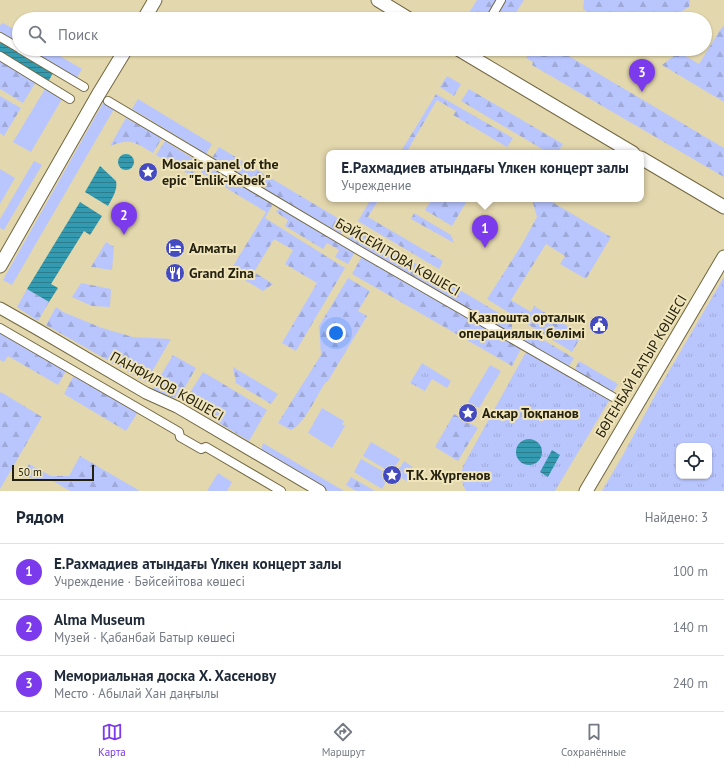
<!DOCTYPE html>
<html lang="ru">
<meta charset="utf-8">
<style>
:root{--surface:#fff;--page:#f2f2f3;--text:#1f2937;--muted:#747a83;--line:#e0e1e3;--accent:#7c3aed}
body{margin:0;font-family:"PT Sans",sans-serif;background:var(--page);color:var(--text)}
.controls{position:absolute;right:12px;bottom:12px;display:grid;overflow:hidden;border-radius:8px;box-shadow:0 1px 3px #0004}
.controls button{width:36px;height:36px;display:grid;place-items:center;padding:0;border:0;border-bottom:1px solid var(--line);background:var(--surface);color:var(--text);font:20px sans-serif}
.scale{position:absolute;left:12px;bottom:10px;width:82px;box-sizing:border-box;padding-left:4px;border:2px solid #252111;border-top:0;font-size:11px;line-height:14px;white-space:nowrap;color:#252111;-webkit-text-stroke:3px #f0e5ba;paint-order:stroke}
.you{position:absolute;left:336px;top:333px;width:14px;height:14px;margin:-10px;border:3px solid #fff;border-radius:50%;background:#1a73e8;box-shadow:0 0 0 6px #1a73e833}
.badge{display:grid;place-items:center;width:26px;height:26px;border-radius:50%;background:var(--accent);color:#fff;font-size:13px;font-weight:700}
.pin{position:absolute;translate:-50% -33px;filter:drop-shadow(0 1px 2px #0008)}
.pin::after{content:'';position:absolute;top:21px;width:14px;height:12px;background:inherit;clip-path:polygon(0 0,100% 0,50% 100%)}
.popup{position:absolute;left:326px;top:150px;width:318px;height:52px;box-sizing:border-box;display:grid;place-content:center;border-radius:8px;background:var(--surface);filter:drop-shadow(0 1px 3px #0005);font-size:13px;white-space:nowrap;color:var(--muted)}
.popup b{font-size:15px;color:var(--text)}
.popup::after{content:'';position:absolute;left:50%;top:100%;margin-left:-8px;border:8px solid transparent;border-top-color:var(--surface)}
.list{margin:0;padding:0;list-style:none}
h2{display:flex;justify-content:space-between;align-items:center;height:52px;margin:0;padding:0 16px;font-size:17px}
h2 small{font-size:13px;font-weight:400;color:var(--muted)}
.list li{display:grid;grid-template-columns:26px 1fr auto;gap:12px;align-items:center;box-sizing:border-box;height:56px;padding:0 16px;border-top:1px solid var(--line)}
.list b{display:block;font-size:15px;white-space:nowrap}
.list p{margin:0;font-size:13px;white-space:nowrap;color:var(--muted)}
.list em{font-size:13px;font-style:normal;color:var(--muted)}
.icon{flex:none;width:22px;height:22px;fill:none;stroke:currentColor;stroke-width:2;stroke-linecap:round;stroke-linejoin:round}
.map{position:relative;flex:none;width:724px;height:491px;overflow:hidden}
.search{position:absolute;background:var(--surface);box-shadow:0 1px 3px #0004;left:12px;right:12px;top:12px;height:44px;display:flex;align-items:center;gap:10px;box-sizing:border-box;padding:0 14px;border-radius:22px;color:var(--muted);font-size:15px}
.sheet{height:220px;background:var(--surface)}
nav{display:flex;justify-content:space-around;align-items:center;box-sizing:border-box;height:56px;border-top:1px solid var(--line);background:var(--surface);font-size:11px;color:var(--muted)}
nav a{display:grid;justify-items:center;gap:2px}
nav .on{color:var(--accent)}
.map>svg:first-child{display:block}
.grass{fill:#b9c6fe}
.forest{fill:url(#forest-firs)}
.park{fill:url(#park-tufts);fill-rule:evenodd}
.water{fill:url(#water-rules)}
.lines{fill:none;stroke-linecap:round;stroke-linejoin:round}
.pedestrian-casing{stroke:#726741;stroke-width:10}
.minor-casing{stroke:#726741;stroke-width:13}
.tertiary-casing{stroke:#726741;stroke-width:15}
.pedestrian{stroke:#fff;stroke-width:8}
.minor{stroke:#fff;stroke-width:11}
.tertiary{stroke:#fff;stroke-width:13}
.labels{text-anchor:middle;dominant-baseline:central;stroke-width:4;stroke-linejoin:round;paint-order:stroke}
.poi-label{font-size:14px;font-weight:bold;fill:#252111;stroke:#f0e5ba;text-anchor:start}
.street-label{font-size:14px;fill:#252111;stroke:#f0e5ba}
</style>
<div class="map">
<svg width="724" height="491" viewBox="0 0 724 491">
<defs>
<pattern id="forest-firs" width="22" height="20" patternUnits="userSpaceOnUse"><rect width="22" height="20" fill="#b9c6fe"/><path d="M5 1l3.5 6h-7zM16 11l3.5 6h-7z" fill="#9faad9"/></pattern>
<pattern id="park-tufts" width="24" height="20" patternUnits="userSpaceOnUse"><rect width="24" height="20" fill="#b9c6fe"/><path d="M3 7l-1-3M5 7V3M7 7l1-3M15 17l-1-3M17 17v-4M19 17l1-3" fill="none" stroke="#9faad9"/></pattern>
<pattern id="water-rules" width="6" height="5" patternUnits="userSpaceOnUse"><rect width="6" height="5" fill="#339ab0"/><path d="M0 2.5h6" fill="none" stroke="#2b7d8e"/></pattern>
</defs>
<rect width="100%" height="100%" fill="#e3d7ad"/>
<path class="grass" d="M 3,23 L 19,32 L 19,45 L 0,33 L 0,25 Z
M 26,49 L 48,49 L 82,69 L 76,79 Z
M 45,89 L 62,99 L 31,152 L 13,142 Z
M 138,99 L 212,144 L 205,156 L 189,147 L 190,144 L 132,109 Z
M 103,103 L 114,109 L 12,285 L 3,280 Z
M 34,161 L 42,165 L 4,230 L 0,228 L 0,219 Z
M 206,164 L 233,180 L 228,189 L 201,172 Z
M 0,169 L 15,178 L 0,204 Z
M 490,365 L 501,371 L 479,408 L 468,402 Z
M 322,408 L 344,421 L 342,424 L 345,426 L 332,448 L 308,433 Z
M 371,442 L 400,459 L 394,468 L 389,469 L 387,470 L 363,456 Z
M 263,443 L 344,491 L 328,491 L 261,452 Z
M 361,459 L 386,473 L 385,475 L 387,480 L 382,489 L 354,472 Z
M 404,461 L 414,468 L 407,481 L 400,477 L 398,471 Z
M 218,473 L 232,482 L 227,491 L 207,491 Z"/>
<path class="forest" d="M 477,0 L 524,0 L 513,17 L 516,19 L 465,19 Z
M 584,0 L 690,0 L 689,7 L 668,19 L 598,19 L 583,9 Z
M 724,26 L 724,102 L 662,65 L 679,52 L 699,64 L 722,27 Z
M 532,49 L 557,49 L 724,148 L 724,177 L 532,65 L 533,62 L 526,58 Z
M 0,60 L 36,82 L 23,103 L 0,89 Z
M 447,76 L 461,84 L 454,96 L 440,87 Z
M 469,89 L 563,144 L 557,153 L 549,153 L 461,101 Z
M 436,94 L 513,138 L 507,147 L 453,115 L 456,111 L 437,100 L 406,153 L 400,153 Z
M 0,96 L 21,108 L 4,136 L 0,133 Z
M 126,118 L 162,138 L 153,153 C 134,142 132,138 110,146 Z
M 165,141 L 200,163 L 192,176 L 156,155 Z
M 219,147 L 346,223 L 341,234 L 212,158 Z
M 233,180 L 273,204 L 265,218 L 345,268 L 296,351 L 282,343 L 317,283 L 285,264 L 293,250 L 274,239 L 254,272 L 273,284 L 263,291 L 230,271 L 266,212 L 228,189 Z
M 371,199 L 379,199 L 368,217 L 443,261 L 439,269 L 358,221 Z
M 432,199 L 468,199 L 452,226 L 425,210 Z
M 536,199 L 547,199 L 611,237 L 586,279 L 560,264 L 565,256 L 546,244 L 511,300 L 531,312 L 534,306 L 582,335 L 572,352 L 487,299 L 521,246 L 537,217 L 533,203 Z
M 279,208 L 355,252 L 348,264 L 335,257 L 339,250 L 327,243 L 323,249 L 285,226 L 288,220 L 276,212 Z
M 414,213 L 451,235 L 454,243 L 411,219 Z
M 354,227 L 512,321 L 512,335 L 347,239 Z
M 106,242 L 114,247 L 112,270 L 91,267 Z
M 362,256 L 521,349 L 512,366 L 352,274 Z
M 348,278 L 370,291 L 358,311 L 367,316 L 328,381 L 325,383 C 317,395 304,425 291,430 L 278,423 L 321,355 L 319,326 Z
M 81,283 L 111,289 L 110,307 L 92,306 L 72,297 Z
M 27,289 L 49,302 L 38,321 L 17,307 Z
M 56,307 L 63,312 L 102,328 L 133,337 L 171,339 L 146,382 L 46,325 Z
M 523,328 L 574,358 L 568,368 L 523,341 Z
M 0,331 L 66,371 L 58,385 L 8,356 L 4,362 L 0,360 Z
M 173,355 L 196,368 L 178,399 L 152,390 Z
M 579,361 L 618,384 L 612,393 L 574,371 Z
M 233,367 L 278,394 L 271,404 L 236,383 Z
M 203,372 L 267,410 L 249,441 L 184,402 Z
M 74,375 L 138,412 L 126,431 L 64,394 Z
M 1,392 L 42,417 L 0,489 L 0,393 Z
M 454,414 L 478,428 L 458,461 L 435,447 Z
M 80,456 L 140,491 L 70,491 L 53,481 L 22,477 L 29,464 L 51,476 L 69,476 Z
M 351,477 L 375,491 L 356,491 L 346,485 Z"/>
<path class="park" d="M 724,277 L 724,491 L 602,491 L 623,455 L 658,390 ZM 679,446 L 709,446 L 709,476 L 679,476 Z
M 526,352 L 610,399 L 555,491 L 466,491 C 461,483 461,475 463,466 ZM 527,439 L 531,439 L 535,441 L 541,456 C 537,464 528,467 521,462 L 519,443 Z
M 422,363 L 451,381 L 447,388 L 432,379 L 425,391 L 410,383 Z"/>
<path class="water" d="M 1,42 L 53,73 L 48,82 L 0,53 L 0,44 Z
M118 162a8 8 0 1 1 16 0a8 8 0 1 1-16 0Z
M 100,166 L 116,181 C 118,190 112,198 108,206 L 85,192 Z
M 80,202 L 102,216 L 90,235 L 84,231 L 51,284 L 58,288 L 49,302 L 27,289 Z
M516 452a13 13 0 1 1 26 0a13 13 0 1 1-26 0Z
M 552,450 L 560,455 L 548,477 L 540,472 Z"/>
<g class="lines">
<defs>
<path id="pedestrian" d="M 490,19 L 501,0
M 0,37 L 19,48
M 20,49 L 84,87
M 0,56 L 70,99
M 108,101 L 360,251 L 613,397
M 0,328 L 174,429 L 179,432 L 180,437 L 201,449 L 206,447 L 281,491"/>
<path id="minor" d="M 0,308 L 37,329 L 146,393 L 177,407 L 320,491"/>
<path id="tertiary" d="M 378,0 L 409,19
M 144,19 L 155,0
M 458,49 L 633,153
M 641,158 L 724,207
M 0,266 L 98,95 L 126,49
M 586,491 L 724,257"/>
</defs>
<use href="#pedestrian" class="pedestrian-casing"/>
<use href="#minor" class="minor-casing"/>
<use href="#tertiary" class="tertiary-casing"/>
<use href="#pedestrian" class="pedestrian"/>
<use href="#minor" class="minor"/>
<use href="#tertiary" class="tertiary"/>
</g>
<defs>
<symbol id="sight-disc" viewBox="-11 -11 22 22"><circle r="9.5" fill="#444bc0" stroke="#f0e5ba"/><path d="M0-6L1.8-2.2L6-1.7L2.9 1.2L3.7 5.4L0 3.3L-3.7 5.4L-2.9 1.2L-6-1.7L-1.8-2.2Z" fill="#fff"/></symbol>
<symbol id="hotel-disc" viewBox="-11 -11 22 22"><circle r="9.5" fill="#444bc0" stroke="#f0e5ba"/><path d="M-6-4.5h1.5V1H6V5H4.5V3h-9V5H-6ZM-4 0a1.8 1.8 0 1 1 3.6 0ZM.5 0V-2.5h3Q6-2.5 6 0Z" fill="#fff"/></symbol>
<symbol id="restaurant-disc" viewBox="-11 -11 22 22"><circle r="9.5" fill="#444bc0" stroke="#f0e5ba"/><path d="M-5-6h1v4h1v-4h1v4h1v-4h1v5L-1.5 .5V6h-2V.5L-5-1ZM5-6V6H3V1.5H1.5Q1.5-4 5-6Z" fill="#fff"/></symbol>
<symbol id="civic-disc" viewBox="-11 -11 22 22"><circle r="9.5" fill="#444bc0" stroke="#f0e5ba"/><path d="M-.6-6.5H3V-4.5H.6V-3L4-1V1h2V6H-6V1h2V-1L-.6-3ZM-1.2 2.5V6h2.4V2.5Z" fill="#fff"/></symbol>
</defs>
<g fill-rule="evenodd">
<use href="#sight-disc" x="137" y="161" width="22" height="22"/>
<use href="#hotel-disc" x="164" y="237" width="22" height="22"/>
<use href="#restaurant-disc" x="164" y="262" width="22" height="22"/>
<use href="#civic-disc" x="588" y="314" width="22" height="22"/>
<use href="#sight-disc" x="457" y="402" width="22" height="22"/>
<use href="#sight-disc" x="381" y="464" width="22" height="22"/>
</g>
<g class="labels">
<g class="poi-label">
<text x="162" y="164">Mosaic panel of the<tspan x="162" dy="16">epic "Enlik-Kebek"</tspan></text>
<text x="189" y="248">Алматы</text>
<text x="189" y="273">Grand Zina</text>
<text x="585" y="317" text-anchor="end">Қазпошта орталық<tspan x="585" dy="16">операциялық бөлімі</tspan></text>
<text x="482" y="413">Асқар Тоқпанов</text>
<text x="406" y="475">Т.К. Жүргенов</text>
</g>
<g class="street-label">
<text transform="translate(398 257) rotate(30)">БӘЙСЕЙІТОВА КӨШЕСІ</text>
<text transform="translate(641 366) rotate(-59)">БӨГЕНБАЙ БАТЫР КӨШЕСІ</text>
<text transform="translate(167 386) rotate(29)">ПАНФИЛОВ КӨШЕСІ</text>
</g>
</g>
</svg>
<div class="controls">
<button><svg class="icon" aria-label="locate" viewBox="0 0 24 24"><circle cx="12" cy="12" r="6"/><path d="M12 2v4M12 18v4M2 12h4M18 12h4"/></svg></button>
</div>
<div class="scale">50 m</div>
<div class="you"></div>
<div class="pin badge" style="left:485px;top:248px">1</div>
<div class="popup"><b>Е.Рахмадиев атындағы Үлкен концерт залы</b>Учреждение</div>
<div class="pin badge" style="left:124px;top:235px">2</div>
<div class="pin badge" style="left:642px;top:92px">3</div>
<div class="search"><svg class="icon" aria-label="search" viewBox="0 0 24 24"><circle cx="10" cy="10" r="6"/><path d="M15 15l6 6"/></svg>Поиск</div>
</div>
<section class="sheet">
<h2>Рядом<small>Найдено: 3</small></h2>
<ul class="list">
<li><span class="badge">1</span><div><b>Е.Рахмадиев атындағы Үлкен концерт залы</b><p>Учреждение · Бәйсейітова көшесі</p></div><em>100 m</em></li>
<li><span class="badge">2</span><div><b>Alma Museum</b><p>Музей · Қабанбай Батыр көшесі</p></div><em>140 m</em></li>
<li><span class="badge">3</span><div><b>Мемориальная доска Х. Хасенову</b><p>Место · Абылай Хан даңғылы</p></div><em>240 m</em></li>
</ul>
</section>
<nav>
<a class="on"><svg class="icon" aria-label="map" viewBox="0 0 24 24"><path d="M3 6l6-2 6 2 6-2v14l-6 2-6-2-6 2zM9 4v14M15 6v14"/></svg>Карта</a>
<a><svg class="icon" aria-label="directions" viewBox="0 0 24 24"><path d="M12 3l9 9-9 9-9-9zM9 14v-3h6M13 9l2 2-2 2"/></svg>Маршрут</a>
<a><svg class="icon" aria-label="saved" viewBox="0 0 24 24"><path d="M7 4h10v16l-5-4-5 4z"/></svg>Сохранённые</a>
</nav>
